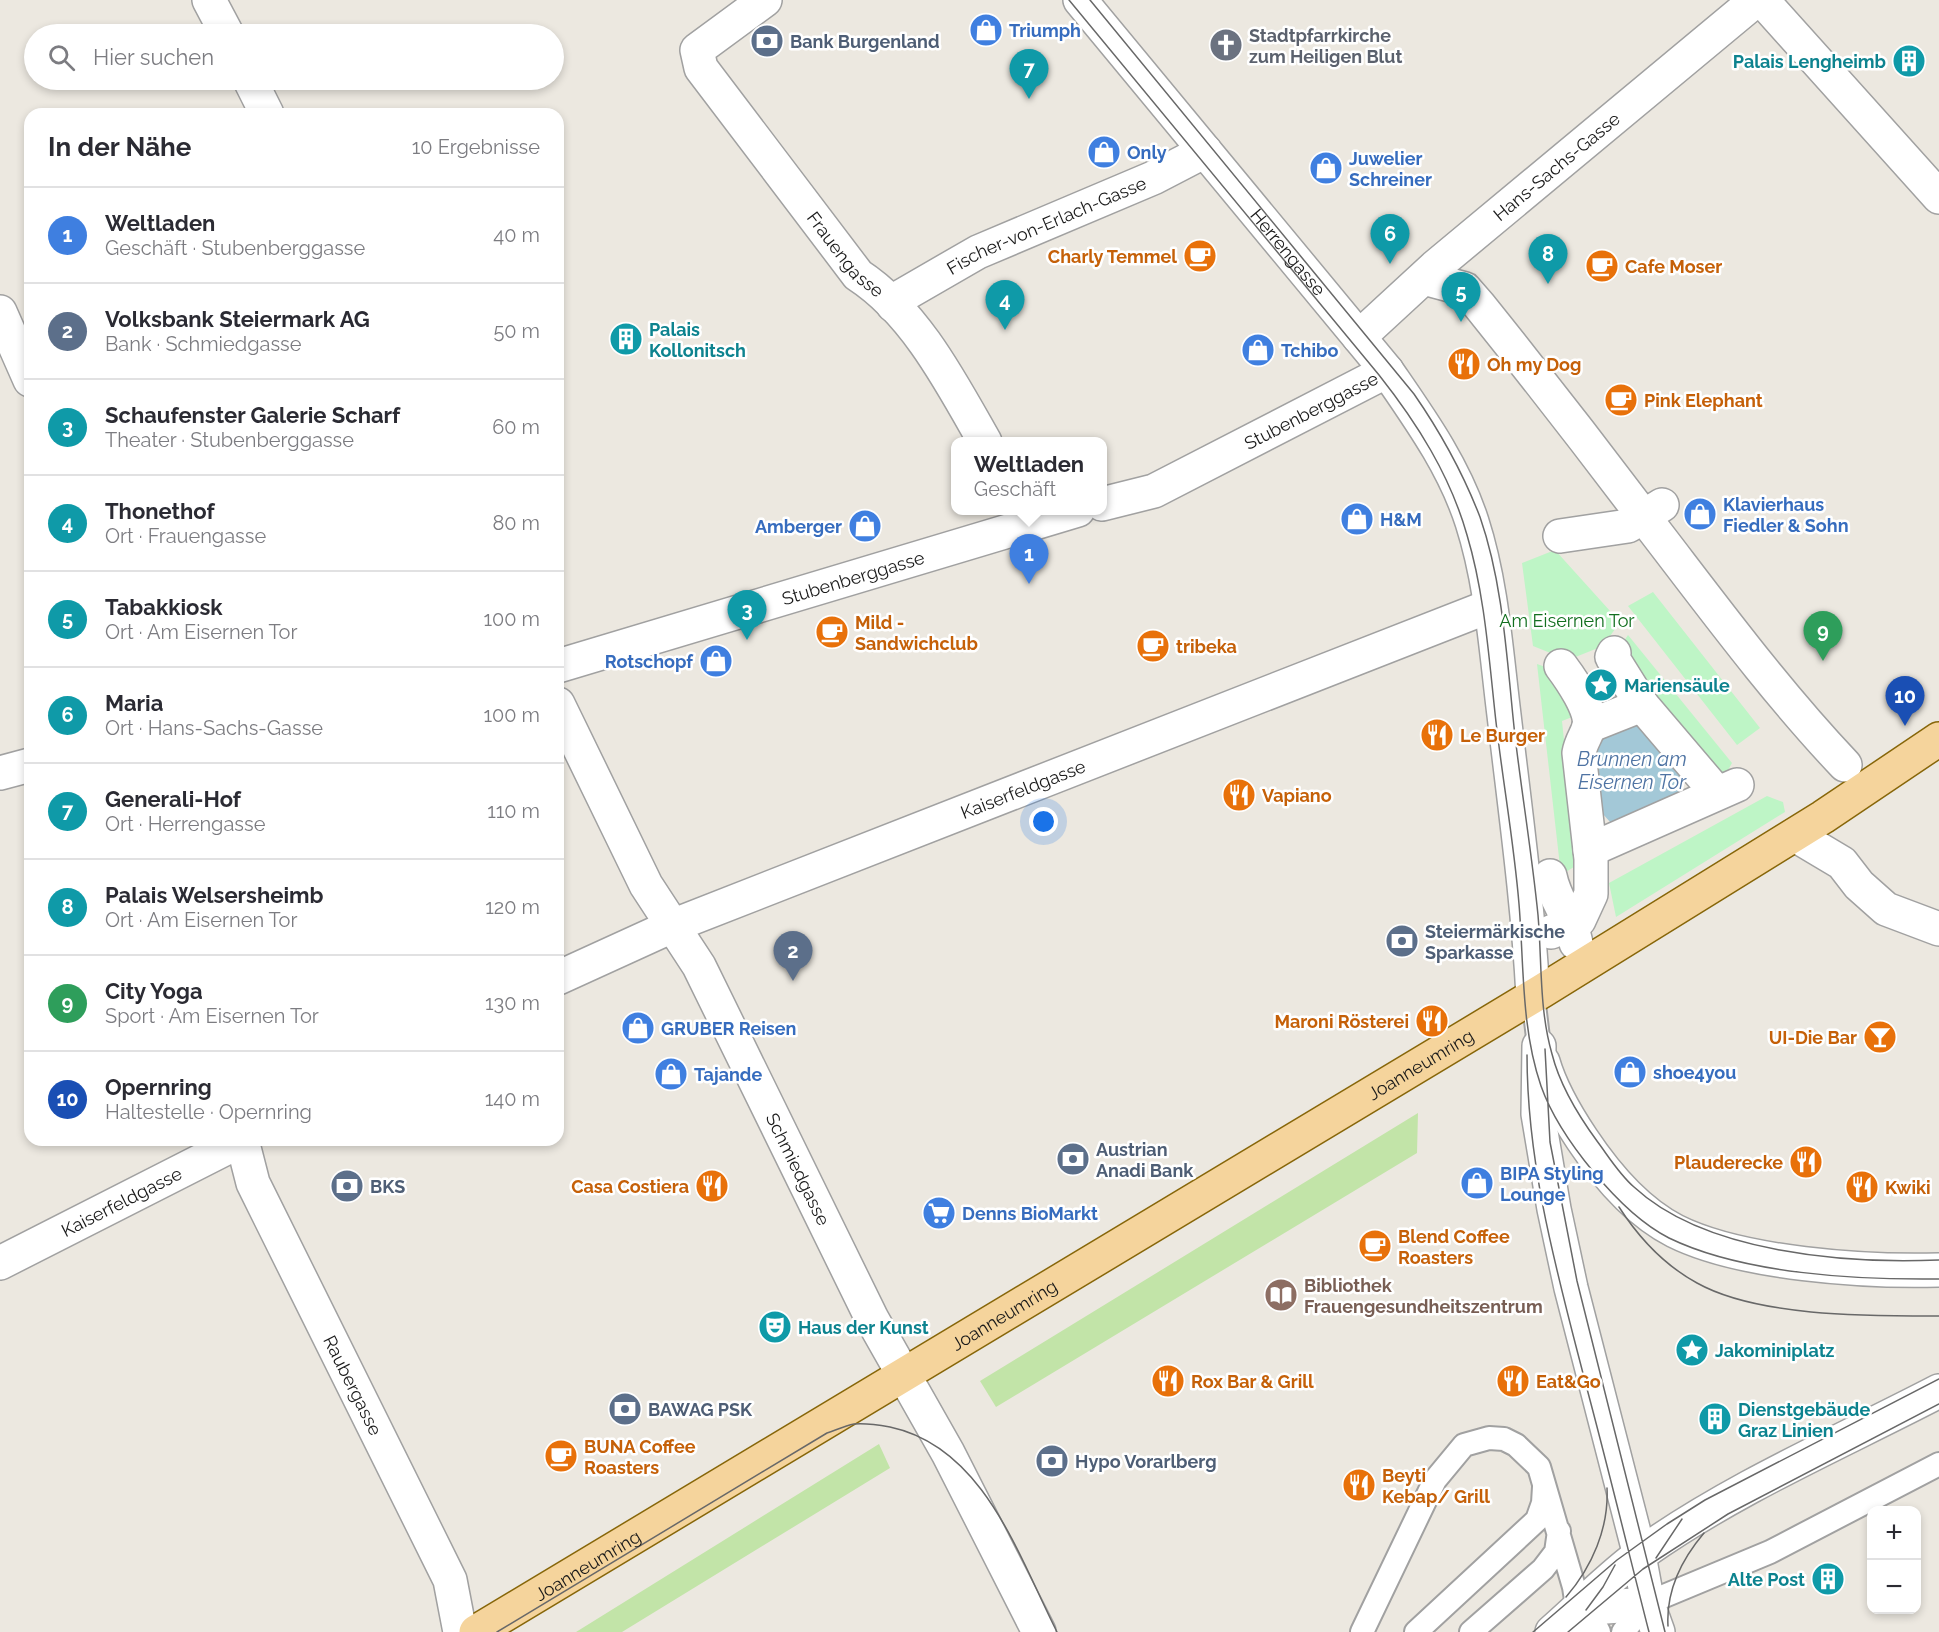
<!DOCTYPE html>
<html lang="de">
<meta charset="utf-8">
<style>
:root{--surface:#fff;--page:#f2f2f3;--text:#2b2b33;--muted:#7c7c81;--line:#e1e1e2;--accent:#b45309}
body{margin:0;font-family:Raleway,sans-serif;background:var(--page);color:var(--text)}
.controls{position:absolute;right:18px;bottom:18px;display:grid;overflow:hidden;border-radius:12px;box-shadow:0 3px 9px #0003}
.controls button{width:54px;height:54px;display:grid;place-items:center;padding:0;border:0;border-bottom:2px solid var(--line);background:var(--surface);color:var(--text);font:30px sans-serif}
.you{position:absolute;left:1044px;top:822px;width:21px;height:21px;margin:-15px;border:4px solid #fff;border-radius:50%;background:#1a73e8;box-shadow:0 0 0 9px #1a73e833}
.badge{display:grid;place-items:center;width:39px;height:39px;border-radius:50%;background:var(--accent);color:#fff;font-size:20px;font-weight:700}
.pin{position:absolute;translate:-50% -50px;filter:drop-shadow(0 2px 3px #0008)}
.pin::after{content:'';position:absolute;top:32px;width:21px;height:18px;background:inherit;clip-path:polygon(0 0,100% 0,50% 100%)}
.popup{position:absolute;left:951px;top:437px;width:156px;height:78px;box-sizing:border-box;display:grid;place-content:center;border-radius:12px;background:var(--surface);filter:drop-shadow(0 2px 4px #0005);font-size:20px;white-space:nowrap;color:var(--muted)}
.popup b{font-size:22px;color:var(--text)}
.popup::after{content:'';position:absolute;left:50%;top:100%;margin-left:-12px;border:12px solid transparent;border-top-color:var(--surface)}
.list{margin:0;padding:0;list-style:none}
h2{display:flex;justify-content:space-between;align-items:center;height:78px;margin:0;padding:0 24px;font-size:26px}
h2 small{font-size:20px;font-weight:400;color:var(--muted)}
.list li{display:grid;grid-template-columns:39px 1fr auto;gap:18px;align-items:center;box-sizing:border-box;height:96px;padding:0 24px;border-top:2px solid var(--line)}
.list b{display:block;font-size:22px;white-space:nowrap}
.list p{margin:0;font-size:20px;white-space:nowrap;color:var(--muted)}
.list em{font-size:20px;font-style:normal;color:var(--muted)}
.icon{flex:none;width:33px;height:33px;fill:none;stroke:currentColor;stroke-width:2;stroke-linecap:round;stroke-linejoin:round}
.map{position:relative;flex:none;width:1939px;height:1632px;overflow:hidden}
.search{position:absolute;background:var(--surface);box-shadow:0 3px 9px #0003;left:24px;top:24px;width:540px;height:66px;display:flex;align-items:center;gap:15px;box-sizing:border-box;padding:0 21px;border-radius:33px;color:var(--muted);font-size:22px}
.panel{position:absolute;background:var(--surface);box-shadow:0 3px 9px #0003;left:24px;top:108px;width:540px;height:1038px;border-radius:18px}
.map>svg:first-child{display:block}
.grass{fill:#c2e4a8}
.park{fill:#bef5c6}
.water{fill:#a3c8d7}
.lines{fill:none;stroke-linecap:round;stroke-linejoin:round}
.lane-casing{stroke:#a1a1a1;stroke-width:26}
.street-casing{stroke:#a1a1a1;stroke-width:36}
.primary-casing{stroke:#876609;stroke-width:36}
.lane{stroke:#fff;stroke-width:22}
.street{stroke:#fff;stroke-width:33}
.primary{stroke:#f5d49c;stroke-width:33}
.tram{stroke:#686868;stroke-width:1.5}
.labels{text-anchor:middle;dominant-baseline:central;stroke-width:5;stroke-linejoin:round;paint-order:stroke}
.shop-label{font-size:18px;font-weight:bold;fill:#366cbe;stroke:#fff;text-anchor:start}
.worship-label{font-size:18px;font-weight:bold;fill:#5b616d;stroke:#fff;text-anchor:start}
.service-label{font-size:18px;font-weight:bold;fill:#4e5e75;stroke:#fff;text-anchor:start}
.culture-label{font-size:18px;font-weight:bold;fill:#0d838f;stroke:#fff;text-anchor:start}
.street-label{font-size:18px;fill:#1a1a1a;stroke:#fff}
.food-label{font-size:18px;font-weight:bold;fill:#c56008;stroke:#fff;text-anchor:start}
.park-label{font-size:18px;fill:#126f1f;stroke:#fff}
.education-label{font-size:18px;font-weight:bold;fill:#785e54;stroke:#fff;text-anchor:start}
.water-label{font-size:20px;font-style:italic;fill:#4e73a3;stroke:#fff}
</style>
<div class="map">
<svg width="1939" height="1632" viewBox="0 0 1939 1632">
<rect width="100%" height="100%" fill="#ece8e0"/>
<path class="grass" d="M 1418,1113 L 1417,1153 L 996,1407 L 980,1381 Z
M 879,1444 L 890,1468 L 622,1632 L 576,1632 Z"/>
<path class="park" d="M 1555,550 L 1620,622 L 1603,646 L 1568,660 L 1533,646 L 1522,563 Z
M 1653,592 L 1760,728 L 1737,745 L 1628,606 Z
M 1628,635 L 1732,763 L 1722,781 L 1648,686 L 1629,655 L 1629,648 L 1624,641 Z
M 1537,664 L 1559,672 L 1580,714 L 1562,721 L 1577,865 L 1561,875 Z
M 1767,796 L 1783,802 L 1785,812 L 1616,917 L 1609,883 Z"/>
<path class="water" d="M 1634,723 L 1690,775 L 1684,781 L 1682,793 L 1611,823 L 1602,813 L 1587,755 L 1598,750 L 1596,737 Z"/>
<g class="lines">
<defs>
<path id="lane" d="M 1533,996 L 1539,1046
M 1582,1599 L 1599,1632
M 1362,1632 L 1435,1480 L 1464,1445 L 1489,1438 L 1504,1439 L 1516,1445 L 1539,1467 L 1574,1587 L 1581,1632
M 1416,1632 L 1537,1520 L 1543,1503 L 1544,1487
M 1471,1632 L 1543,1569 L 1556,1552 L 1559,1531
M 1623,1632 L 1643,1608 L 1657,1599 L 1770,1552 L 1939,1464"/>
<g id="street">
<path d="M 209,0 L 227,34"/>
<path id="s1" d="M 765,0 L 697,50 L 701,68 L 858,275 C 915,312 952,384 985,442"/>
<path id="s2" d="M 1080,0 L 1387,371 C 1420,419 1454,466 1472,522 C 1492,584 1496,651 1504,715 C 1515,809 1528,902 1533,996"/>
<path d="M 1762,0 L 1939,197"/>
<path d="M 250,80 L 267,114"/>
<path d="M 1424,278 L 1465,289 L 1479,305 C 1536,376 1592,448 1647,521 C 1711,604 1773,689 1845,765"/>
<path id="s3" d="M 893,305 L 900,297 L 978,252 L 1153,178 L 1205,151"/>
<path d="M 0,312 L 30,380"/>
<path id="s4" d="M 1359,337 L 1436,266 L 1756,0"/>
<path id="s5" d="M 1102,504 L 1154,491 L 1387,371"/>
<path d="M 1560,536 L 1628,526 L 1662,505"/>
<path d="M 1614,653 L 1612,657 L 1642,705 L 1717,793"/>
<path id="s6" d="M 558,666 L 1078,510"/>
<path id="s7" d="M 558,704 L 646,885 L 699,966 L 872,1319 L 948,1453 L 1039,1632"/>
<path d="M 1589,726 L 1642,705"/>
<path d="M 0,773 L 30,765"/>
<path d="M 1795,835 L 1842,863 L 1859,885 L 1886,909 L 1939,929"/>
<path d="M 1590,850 L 1737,785"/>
<path d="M 1550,876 C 1555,902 1571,916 1576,943"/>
<path d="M 1551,932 L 1579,920 L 1591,894 L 1591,859 L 1579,753 C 1581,741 1587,735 1589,726 C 1593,711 1570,678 1561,666"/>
<path id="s8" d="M 558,978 L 672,926 L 1490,606"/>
<path d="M 1539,1046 L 1538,1114 L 1554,1209 L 1571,1288 L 1637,1544 L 1648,1604 L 1658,1632"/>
<path d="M 1543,1062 C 1551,1090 1566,1115 1582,1139 C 1606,1175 1636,1211 1675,1231 C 1741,1264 1865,1272 1939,1270"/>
<path id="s9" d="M 242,1140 L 253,1183 L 450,1580 L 460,1632"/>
<path id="s10" d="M 0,1263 L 242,1140"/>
<path d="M 1578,1609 L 1648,1604"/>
<path d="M 1552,1632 C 1583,1605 1612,1574 1645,1551 C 1736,1487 1841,1442 1939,1391"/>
</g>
<g id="primary">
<path id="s11" d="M 476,1632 L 1542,991 L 1823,817 L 1939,739"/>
</g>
</defs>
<use href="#lane" class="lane-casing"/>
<use href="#street" class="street-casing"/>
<use href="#primary" class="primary-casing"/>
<use href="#lane" class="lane"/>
<use href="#street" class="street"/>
<use href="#primary" class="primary"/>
<path class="tram" d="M 1069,0 L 1379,375 C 1417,423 1450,475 1467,535 C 1485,595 1489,660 1496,722 C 1503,783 1514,843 1519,904 C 1524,964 1521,1028 1541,1086 C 1559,1137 1620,1213 1669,1238 C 1743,1274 1857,1280 1939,1279
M 1090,0 L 1414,394 C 1441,433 1463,473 1480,517 C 1504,586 1507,664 1515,736 C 1522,795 1532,855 1538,915 C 1542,961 1539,1009 1552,1054 C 1560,1086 1578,1115 1597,1141 C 1609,1157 1619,1174 1634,1187 C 1705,1253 1846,1264 1939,1260
M 1545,1049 L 1550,1142 L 1577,1281 L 1665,1632
M 1527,1055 C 1527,1168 1558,1276 1586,1385 C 1608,1467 1628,1550 1649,1632
M 1619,1207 C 1639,1238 1664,1265 1697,1283 C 1758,1317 1869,1316 1939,1316
M 1656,1558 L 1682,1519
M 1566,1597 C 1592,1567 1609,1528 1607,1488
M 1586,1610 L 1603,1587 L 1615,1565
M 1668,1626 C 1666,1591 1682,1559 1704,1533
M 497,1632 L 827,1433 C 836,1430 845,1426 854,1424 C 865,1423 879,1425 890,1427 C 984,1447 1018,1555 1057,1632
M 1533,1632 L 1617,1560 L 1667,1524 L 1705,1500 L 1939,1379
M 1568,1632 L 1643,1569 L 1728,1514 L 1939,1404"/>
</g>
<defs>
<symbol id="shop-disc" viewBox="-11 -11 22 22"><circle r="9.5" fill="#3f7fe0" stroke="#fff"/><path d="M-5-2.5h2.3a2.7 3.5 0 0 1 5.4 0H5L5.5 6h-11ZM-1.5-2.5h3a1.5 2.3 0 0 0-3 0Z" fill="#fff"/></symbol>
<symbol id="bank-disc" viewBox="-11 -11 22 22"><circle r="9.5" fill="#5c6f8a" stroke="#fff"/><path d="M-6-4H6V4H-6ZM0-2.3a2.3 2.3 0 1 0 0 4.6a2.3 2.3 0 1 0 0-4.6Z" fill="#fff"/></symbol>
<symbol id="church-disc" viewBox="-11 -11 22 22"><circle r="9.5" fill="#6b7280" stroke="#fff"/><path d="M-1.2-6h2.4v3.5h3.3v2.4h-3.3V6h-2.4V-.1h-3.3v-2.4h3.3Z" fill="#fff"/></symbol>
<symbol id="building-disc" viewBox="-11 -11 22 22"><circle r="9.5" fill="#0f9aa8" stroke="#fff"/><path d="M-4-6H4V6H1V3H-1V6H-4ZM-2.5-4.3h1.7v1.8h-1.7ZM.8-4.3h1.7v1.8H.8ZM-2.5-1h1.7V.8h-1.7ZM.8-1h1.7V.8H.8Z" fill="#fff"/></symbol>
<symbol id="cafe-disc" viewBox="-11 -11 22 22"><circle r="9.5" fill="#e8710a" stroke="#fff"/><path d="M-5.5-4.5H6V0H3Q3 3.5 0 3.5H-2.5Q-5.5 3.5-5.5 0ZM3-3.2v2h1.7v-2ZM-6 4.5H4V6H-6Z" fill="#fff"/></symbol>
<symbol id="restaurant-disc" viewBox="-11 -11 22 22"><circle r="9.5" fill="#e8710a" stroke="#fff"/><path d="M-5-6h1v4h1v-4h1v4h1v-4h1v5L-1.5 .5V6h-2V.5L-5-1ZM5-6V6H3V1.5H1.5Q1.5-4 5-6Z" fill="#fff"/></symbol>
<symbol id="sight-disc" viewBox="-11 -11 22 22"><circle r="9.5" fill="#0f9aa8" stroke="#fff"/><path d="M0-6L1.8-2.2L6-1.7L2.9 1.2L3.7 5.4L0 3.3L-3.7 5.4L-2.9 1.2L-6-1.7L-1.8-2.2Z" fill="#fff"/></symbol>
<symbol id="bar-disc" viewBox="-11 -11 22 22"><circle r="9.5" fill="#e8710a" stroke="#fff"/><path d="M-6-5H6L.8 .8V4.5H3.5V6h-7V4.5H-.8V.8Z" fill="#fff"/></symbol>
<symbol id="supermarket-disc" viewBox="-11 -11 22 22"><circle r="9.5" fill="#3f7fe0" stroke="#fff"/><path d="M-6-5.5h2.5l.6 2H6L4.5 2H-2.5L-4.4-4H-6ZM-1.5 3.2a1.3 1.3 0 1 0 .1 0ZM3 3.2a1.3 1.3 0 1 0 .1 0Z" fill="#fff"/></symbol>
<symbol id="library-disc" viewBox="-11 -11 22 22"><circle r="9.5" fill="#8d6e63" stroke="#fff"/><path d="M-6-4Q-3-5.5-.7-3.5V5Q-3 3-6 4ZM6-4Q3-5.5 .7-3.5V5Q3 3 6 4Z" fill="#fff"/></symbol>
<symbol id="theatre-disc" viewBox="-11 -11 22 22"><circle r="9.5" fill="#0f9aa8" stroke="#fff"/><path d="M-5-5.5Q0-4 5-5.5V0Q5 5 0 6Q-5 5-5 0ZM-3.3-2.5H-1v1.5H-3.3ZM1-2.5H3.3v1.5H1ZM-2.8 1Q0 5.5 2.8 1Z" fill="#fff"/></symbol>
</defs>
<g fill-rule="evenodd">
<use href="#shop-disc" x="967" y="11" width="38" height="38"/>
<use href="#bank-disc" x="748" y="22" width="38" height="38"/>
<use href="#church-disc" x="1207" y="26" width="38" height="38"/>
<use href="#building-disc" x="1890" y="42" width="38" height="38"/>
<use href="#shop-disc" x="1085" y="133" width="38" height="38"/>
<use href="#shop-disc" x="1307" y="149" width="38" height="38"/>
<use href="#cafe-disc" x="1181" y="237" width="38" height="38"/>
<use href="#cafe-disc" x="1583" y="247" width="38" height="38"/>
<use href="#building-disc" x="607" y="320" width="38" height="38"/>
<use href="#shop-disc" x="1239" y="331" width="38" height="38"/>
<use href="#restaurant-disc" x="1445" y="345" width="38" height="38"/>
<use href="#cafe-disc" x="1602" y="381" width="38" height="38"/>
<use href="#shop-disc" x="1681" y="495" width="38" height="38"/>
<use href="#shop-disc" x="1338" y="500" width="38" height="38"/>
<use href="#shop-disc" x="846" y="507" width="38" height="38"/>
<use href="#cafe-disc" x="813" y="613" width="38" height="38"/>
<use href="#cafe-disc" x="1134" y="627" width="38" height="38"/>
<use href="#shop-disc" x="697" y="642" width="38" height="38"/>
<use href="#sight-disc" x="1582" y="666" width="38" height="38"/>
<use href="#restaurant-disc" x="1418" y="716" width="38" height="38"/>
<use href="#restaurant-disc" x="1220" y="776" width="38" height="38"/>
<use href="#bank-disc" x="1383" y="922" width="38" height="38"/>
<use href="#restaurant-disc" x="1413" y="1002" width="38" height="38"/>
<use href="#shop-disc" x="619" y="1009" width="38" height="38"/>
<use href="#bar-disc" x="1861" y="1018" width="38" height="38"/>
<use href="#shop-disc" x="1611" y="1053" width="38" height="38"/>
<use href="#shop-disc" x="652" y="1055" width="38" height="38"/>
<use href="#bank-disc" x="1054" y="1140" width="38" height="38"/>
<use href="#restaurant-disc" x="1787" y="1143" width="38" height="38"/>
<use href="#shop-disc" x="1458" y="1164" width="38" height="38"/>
<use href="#bank-disc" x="328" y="1167" width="38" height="38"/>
<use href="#restaurant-disc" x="693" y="1167" width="38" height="38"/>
<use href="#restaurant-disc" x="1843" y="1168" width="38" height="38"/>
<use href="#supermarket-disc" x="920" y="1194" width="38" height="38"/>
<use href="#cafe-disc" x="1356" y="1227" width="38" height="38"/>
<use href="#library-disc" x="1262" y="1276" width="38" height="38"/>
<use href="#theatre-disc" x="756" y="1308" width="38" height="38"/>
<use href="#sight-disc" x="1673" y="1331" width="38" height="38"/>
<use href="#restaurant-disc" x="1149" y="1362" width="38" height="38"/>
<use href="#restaurant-disc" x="1494" y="1362" width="38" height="38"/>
<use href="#bank-disc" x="606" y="1390" width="38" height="38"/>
<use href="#building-disc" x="1696" y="1400" width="38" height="38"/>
<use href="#cafe-disc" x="542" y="1437" width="38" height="38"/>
<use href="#bank-disc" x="1033" y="1442" width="38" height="38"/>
<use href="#restaurant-disc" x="1340" y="1466" width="38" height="38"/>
<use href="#building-disc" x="1809" y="1560" width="38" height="38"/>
</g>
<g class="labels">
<g class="shop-label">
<text x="1009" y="30">Triumph</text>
<text x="1127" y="152">Only</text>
<text x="1349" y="158">Juwelier<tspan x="1349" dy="21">Schreiner</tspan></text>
<text x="1281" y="350">Tchibo</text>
<text x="1723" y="504">Klavierhaus<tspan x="1723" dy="21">Fiedler &amp; Sohn</tspan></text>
<text x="1380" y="519">H&amp;M</text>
<text x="842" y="526" text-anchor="end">Amberger</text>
<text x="693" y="661" text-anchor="end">Rotschopf</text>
<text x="661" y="1028">GRUBER Reisen</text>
<text x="1653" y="1072">shoe4you</text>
<text x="694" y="1074">Tajande</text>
<text x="1500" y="1173">BIPA Styling<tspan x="1500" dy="21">Lounge</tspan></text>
<text x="962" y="1213">Denns BioMarkt</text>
</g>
<g class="worship-label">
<text x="1249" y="35">Stadtpfarrkirche<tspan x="1249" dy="21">zum Heiligen Blut</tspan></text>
</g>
<g class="service-label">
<text x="790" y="41">Bank Burgenland</text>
<text x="1425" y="931">Steiermärkische<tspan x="1425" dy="21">Sparkasse</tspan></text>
<text x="1096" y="1149">Austrian<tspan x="1096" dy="21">Anadi Bank</tspan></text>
<text x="370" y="1186">BKS</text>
<text x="648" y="1409">BAWAG PSK</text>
<text x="1075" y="1461">Hypo Vorarlberg</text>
</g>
<g class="culture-label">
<text x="1886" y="61" text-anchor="end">Palais Lengheimb</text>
<text x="649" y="329">Palais<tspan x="649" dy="21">Kollonitsch</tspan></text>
<text x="1624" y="685">Mariensäule</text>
<text x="798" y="1327">Haus der Kunst</text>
<text x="1715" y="1350">Jakominiplatz</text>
<text x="1738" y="1409">Dienstgebäude<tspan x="1738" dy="21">Graz Linien</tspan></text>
<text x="1805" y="1579" text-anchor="end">Alte Post</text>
</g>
<g class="street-label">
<text stroke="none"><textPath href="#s4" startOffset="261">Hans-Sachs-Gasse</textPath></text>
<text stroke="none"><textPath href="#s3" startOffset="174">Fischer-von-Erlach-Gasse</textPath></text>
<text stroke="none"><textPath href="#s2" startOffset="327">Herrengasse</textPath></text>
<text stroke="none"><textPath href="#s1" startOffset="339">Frauengasse</textPath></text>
<text stroke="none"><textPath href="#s5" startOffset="230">Stubenberggasse</textPath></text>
<text stroke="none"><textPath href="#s6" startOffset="308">Stubenberggasse</textPath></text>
<text stroke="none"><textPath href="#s8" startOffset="502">Kaiserfeldgasse</textPath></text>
<text stroke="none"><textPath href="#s11" startOffset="1102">Joanneumring</textPath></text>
<text stroke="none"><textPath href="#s7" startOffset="524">Schmiedgasse</textPath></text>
<text stroke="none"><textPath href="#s10" startOffset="136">Kaiserfeldgasse</textPath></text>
<text stroke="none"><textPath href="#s11" startOffset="616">Joanneumring</textPath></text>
<text stroke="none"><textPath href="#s9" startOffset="270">Raubergasse</textPath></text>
<text stroke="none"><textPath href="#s11" startOffset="130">Joanneumring</textPath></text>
</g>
<g class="food-label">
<text x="1177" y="256" text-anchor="end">Charly Temmel</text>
<text x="1625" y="266">Cafe Moser</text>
<text x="1487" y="364">Oh my Dog</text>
<text x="1644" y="400">Pink Elephant</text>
<text x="855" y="622">Mild -<tspan x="855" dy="21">Sandwichclub</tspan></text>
<text x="1176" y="646">tribeka</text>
<text x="1460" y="735">Le Burger</text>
<text x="1262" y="795">Vapiano</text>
<text x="1409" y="1021" text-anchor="end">Maroni Rösterei</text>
<text x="1857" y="1037" text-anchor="end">UI-Die Bar</text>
<text x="1783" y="1162" text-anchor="end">Plauderecke</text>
<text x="689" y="1186" text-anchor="end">Casa Costiera</text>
<text x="1885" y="1187">Kwiki</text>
<text x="1398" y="1236">Blend Coffee<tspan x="1398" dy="21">Roasters</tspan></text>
<text x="1191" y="1381">Rox Bar &amp; Grill</text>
<text x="1536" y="1381">Eat&amp;Go</text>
<text x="584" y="1446">BUNA Coffee<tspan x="584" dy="21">Roasters</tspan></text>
<text x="1382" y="1475">Beyti<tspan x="1382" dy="21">Kebap/ Grill</tspan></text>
</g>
<g class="park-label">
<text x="1567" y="620">Am Eisernen Tor</text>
</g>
<g class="education-label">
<text x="1304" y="1285">Bibliothek<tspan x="1304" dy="21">Frauengesundheitszentrum</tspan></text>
</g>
<g class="water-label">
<text x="1632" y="759">Brunnen am<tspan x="1632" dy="23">Eisernen Tor</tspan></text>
</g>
</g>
</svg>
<div class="controls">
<button>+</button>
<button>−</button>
</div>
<div class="you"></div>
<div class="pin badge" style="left:1029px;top:584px;background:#3f7fe0">1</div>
<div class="popup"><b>Weltladen</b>Geschäft</div>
<div class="pin badge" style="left:793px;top:981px;background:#5c6f8a">2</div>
<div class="pin badge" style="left:747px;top:640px;background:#0f9aa8">3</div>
<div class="pin badge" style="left:1005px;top:330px;background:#0f9aa8">4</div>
<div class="pin badge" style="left:1461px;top:322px;background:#0f9aa8">5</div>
<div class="pin badge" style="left:1390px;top:264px;background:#0f9aa8">6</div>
<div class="pin badge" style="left:1029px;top:99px;background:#0f9aa8">7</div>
<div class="pin badge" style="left:1548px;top:284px;background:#0f9aa8">8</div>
<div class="pin badge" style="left:1823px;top:661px;background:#2e9e5b">9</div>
<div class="pin badge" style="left:1905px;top:726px;background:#1a4fb4">10</div>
<div class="search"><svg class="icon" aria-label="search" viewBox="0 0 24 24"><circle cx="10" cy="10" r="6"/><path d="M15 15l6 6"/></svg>Hier suchen</div>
<section class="panel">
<h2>In der Nähe<small>10 Ergebnisse</small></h2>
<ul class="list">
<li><span class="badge" style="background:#3f7fe0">1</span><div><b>Weltladen</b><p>Geschäft · Stubenberggasse</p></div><em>40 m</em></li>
<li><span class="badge" style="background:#5c6f8a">2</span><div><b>Volksbank Steiermark AG</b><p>Bank · Schmiedgasse</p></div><em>50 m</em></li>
<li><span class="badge" style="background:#0f9aa8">3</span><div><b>Schaufenster Galerie Scharf</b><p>Theater · Stubenberggasse</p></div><em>60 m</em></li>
<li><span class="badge" style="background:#0f9aa8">4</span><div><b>Thonethof</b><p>Ort · Frauengasse</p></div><em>80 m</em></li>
<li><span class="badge" style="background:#0f9aa8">5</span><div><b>Tabakkiosk</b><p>Ort · Am Eisernen Tor</p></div><em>100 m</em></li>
<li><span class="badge" style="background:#0f9aa8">6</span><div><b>Maria</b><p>Ort · Hans-Sachs-Gasse</p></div><em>100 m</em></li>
<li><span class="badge" style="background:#0f9aa8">7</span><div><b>Generali-Hof</b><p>Ort · Herrengasse</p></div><em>110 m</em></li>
<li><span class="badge" style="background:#0f9aa8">8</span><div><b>Palais Welsersheimb</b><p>Ort · Am Eisernen Tor</p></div><em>120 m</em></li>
<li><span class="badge" style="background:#2e9e5b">9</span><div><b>City Yoga</b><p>Sport · Am Eisernen Tor</p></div><em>130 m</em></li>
<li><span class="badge" style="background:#1a4fb4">10</span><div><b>Opernring</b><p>Haltestelle · Opernring</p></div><em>140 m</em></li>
</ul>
</section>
</div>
